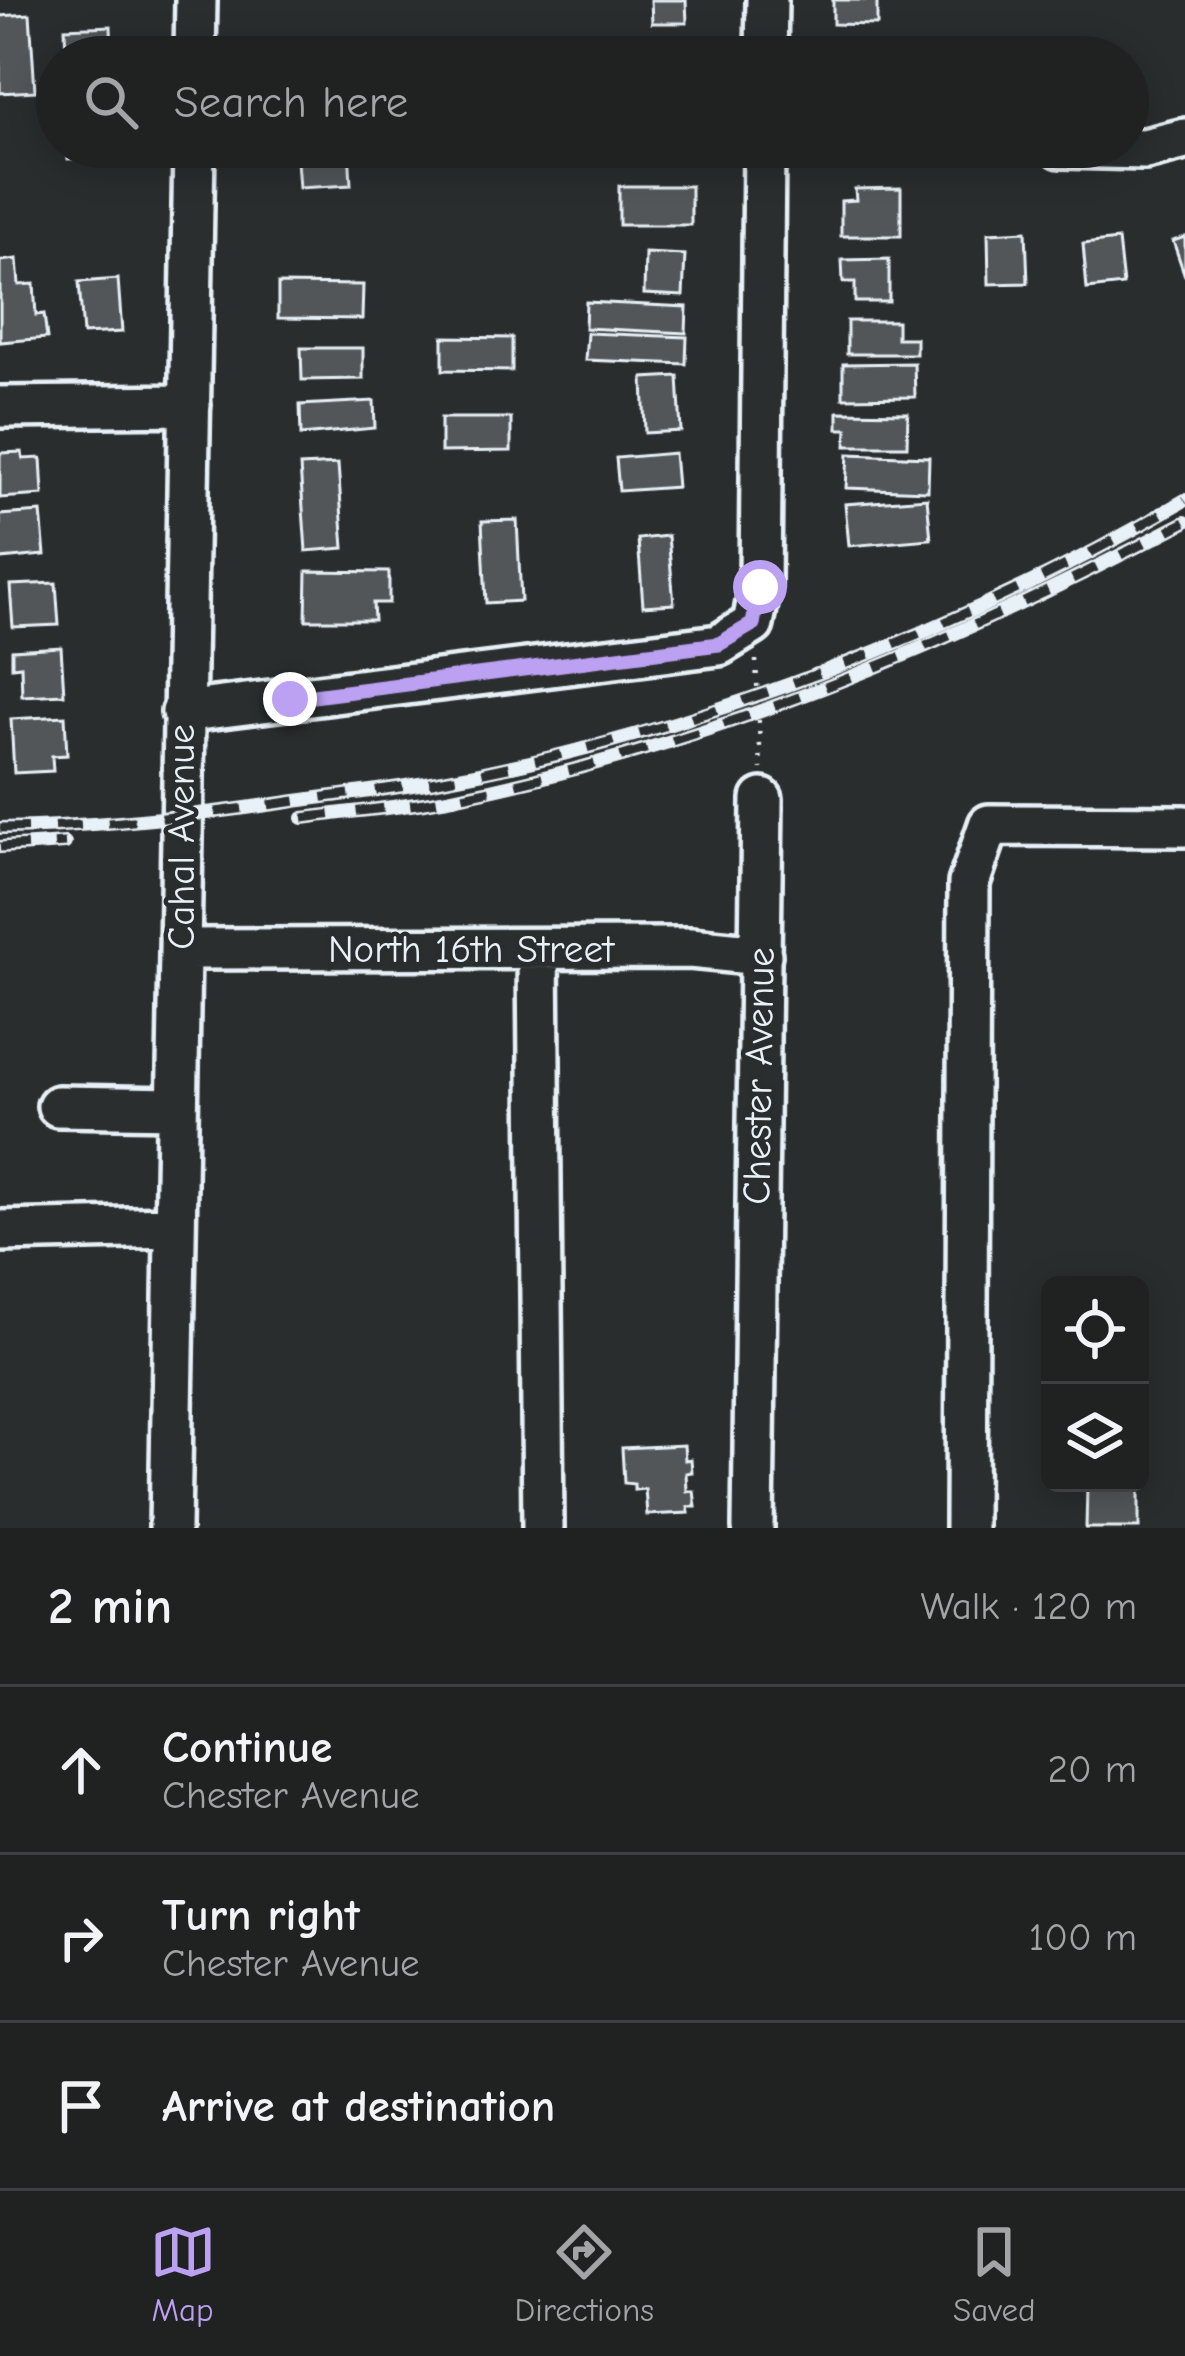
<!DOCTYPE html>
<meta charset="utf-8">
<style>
:root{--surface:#202222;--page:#282a2a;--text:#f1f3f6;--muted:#a2a4a5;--line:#3d3f40;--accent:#bca0f2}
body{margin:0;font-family:"Comic Neue",sans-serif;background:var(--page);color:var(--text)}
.controls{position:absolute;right:36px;bottom:36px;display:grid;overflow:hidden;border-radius:18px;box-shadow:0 6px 30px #0003}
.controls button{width:108px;height:108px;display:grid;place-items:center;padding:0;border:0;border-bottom:3px solid var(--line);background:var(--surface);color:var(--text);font:60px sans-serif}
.stop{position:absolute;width:36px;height:36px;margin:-27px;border:9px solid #bca0f2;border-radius:50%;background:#fff}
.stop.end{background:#bca0f2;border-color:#fff;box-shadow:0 3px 12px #0008}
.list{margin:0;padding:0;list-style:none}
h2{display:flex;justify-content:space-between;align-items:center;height:156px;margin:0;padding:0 48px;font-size:51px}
h2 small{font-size:39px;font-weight:400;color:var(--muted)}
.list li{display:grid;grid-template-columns:78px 1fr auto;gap:36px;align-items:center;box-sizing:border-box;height:168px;padding:0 48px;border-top:3px solid var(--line)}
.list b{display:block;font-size:45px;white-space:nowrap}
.list p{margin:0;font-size:39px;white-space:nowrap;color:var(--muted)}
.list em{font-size:39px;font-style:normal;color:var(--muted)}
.icon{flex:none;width:66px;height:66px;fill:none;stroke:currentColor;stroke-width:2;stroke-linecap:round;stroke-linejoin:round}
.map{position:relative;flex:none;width:1185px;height:1528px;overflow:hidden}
.search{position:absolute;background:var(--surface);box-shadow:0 6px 30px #0003;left:36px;right:36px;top:36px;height:132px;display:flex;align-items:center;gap:30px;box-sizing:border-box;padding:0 42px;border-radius:66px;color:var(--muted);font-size:45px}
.sheet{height:660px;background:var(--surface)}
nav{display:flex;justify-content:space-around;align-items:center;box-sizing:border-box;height:168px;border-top:3px solid var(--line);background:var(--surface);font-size:33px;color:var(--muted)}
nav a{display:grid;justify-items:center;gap:6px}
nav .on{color:var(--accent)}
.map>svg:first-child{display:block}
</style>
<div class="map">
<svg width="1185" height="1528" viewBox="0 0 1185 1528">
<rect width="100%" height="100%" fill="#2a2d2e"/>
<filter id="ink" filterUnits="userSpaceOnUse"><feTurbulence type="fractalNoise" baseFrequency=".00833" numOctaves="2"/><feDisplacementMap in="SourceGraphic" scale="24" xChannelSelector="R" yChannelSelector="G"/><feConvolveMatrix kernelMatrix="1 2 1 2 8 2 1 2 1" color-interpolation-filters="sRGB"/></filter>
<g filter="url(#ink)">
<!-- building -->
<path fill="#535759" stroke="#e8f1f8" stroke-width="3" d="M651 0H686L687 23H652Z
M833 0H877V25L833 24Z
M30 14 35 91 0 93V16Z
M111 26 112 57H66L65 28Z
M831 45 868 47 867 57H830Z
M680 47 681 57H648V49Z
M67 147H113L114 157 68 159Z
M296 147H349L351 185 299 188Z
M636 147H678L679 160 636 162Z
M619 186H691V225H619Z
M901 188V236H841V201L856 200 855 189Z
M1026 231 1028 283 989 284 988 233Z
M1185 237V276L1173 241Z
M1118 240 1123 285 1087 289 1083 244Z
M645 253 685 255 683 296 644 294Z
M17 259 19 285 34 284 36 315 44 314 47 338 0 342V261Z
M889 259V302H855V282H843L842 260Z
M118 279 122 332 83 334 79 282Z
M278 284 363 285 362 319 278 318Z
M586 302 687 307 686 333 585 328Z
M847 321H897V338H916V354H847Z
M587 333 687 337 686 364 585 360Z
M443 337 512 338V371L443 370Z
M301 348H363V379L302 380Z
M914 363 915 397 843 398V364Z
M678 376 681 431 645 433 643 378Z
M374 401 375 428 301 435 300 405Z
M838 412 908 413 907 446H846L847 429H838Z
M441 418H511V451L441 452Z
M22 452 23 459 41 458 43 495 0 498V453Z
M674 453 677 487 619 491 616 458Z
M848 454 929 457 928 491 846 488Z
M338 464 344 548 306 551 300 466Z
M927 498 931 539 849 546 845 504Z
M41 512 45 555 0 559V515Z
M517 520 521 601 486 603 482 521Z
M668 536 674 604 643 606 638 539Z
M307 571 389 572V603H373L374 620H306Z
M56 583 59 625 13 627 10 585Z
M61 647 64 694 22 696 21 666 12 667V650Z
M65 716 67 755 52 756 53 771 14 773 11 719Z
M684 1445 685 1460 691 1459 692 1472 686 1473 687 1491H694L696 1507H688L689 1513 647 1515 645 1489 634 1490V1484L624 1483 622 1448Z
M1087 1486 1139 1487V1528H1086Z"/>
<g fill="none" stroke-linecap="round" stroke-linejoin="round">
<defs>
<path id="minor" d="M195 57 196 0
M766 57 767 0
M1061 147 1145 149 1185 139
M0 407 190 405
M182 712 719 645 753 624 760 587 764 147
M181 949 690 948 761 955
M538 950 543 1528
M58 1106 177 1108
M0 1231 173 1227
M170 1528 194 147
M753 1528 762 799
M966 1528 969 883 989 825 1185 826"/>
</defs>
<!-- minor casing -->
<use href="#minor" stroke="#e8f1f8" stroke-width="48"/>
<!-- path -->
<path stroke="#e8f1f8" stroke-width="4.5" stroke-dasharray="3 9" stroke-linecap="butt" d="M756 660 761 769"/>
<!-- minor -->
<use href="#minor" stroke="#2a2d2e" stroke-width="39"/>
<defs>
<path id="rail" d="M303 818C351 811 400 808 448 799 709 746 950 645 1185 522
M0 828C97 827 193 816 289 802 337 795 385 790 432 782 682 738 967 629 1185 500
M0 847 65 843"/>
</defs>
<!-- rail casing -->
<use href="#rail" stroke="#e8f1f8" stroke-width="14"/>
<!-- rail -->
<use href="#rail" stroke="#2a2d2e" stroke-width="9" stroke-dasharray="27" stroke-linecap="butt"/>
</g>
</g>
<g fill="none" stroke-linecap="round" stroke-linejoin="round" filter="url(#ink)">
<!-- route -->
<path stroke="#bca0f2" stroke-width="15" d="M290 699 719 644 753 624 760 587"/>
</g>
<g text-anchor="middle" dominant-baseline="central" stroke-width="9" stroke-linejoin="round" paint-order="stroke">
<!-- street labels -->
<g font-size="39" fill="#e8f1f8" stroke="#2a2d2e">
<text transform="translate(181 837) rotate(-90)">Cahal Avenue</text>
<text x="471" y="949">North 16th Street</text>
<text transform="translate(759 1076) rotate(-89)">Chester Avenue</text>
</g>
</g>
</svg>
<div class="controls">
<button><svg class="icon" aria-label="locate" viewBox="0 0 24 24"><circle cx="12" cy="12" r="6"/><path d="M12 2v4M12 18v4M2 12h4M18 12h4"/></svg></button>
<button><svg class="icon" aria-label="layers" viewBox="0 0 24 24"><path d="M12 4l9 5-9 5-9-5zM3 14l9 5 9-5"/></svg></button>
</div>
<div class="stop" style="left:760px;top:587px"></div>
<div class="stop end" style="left:290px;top:699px"></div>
<div class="search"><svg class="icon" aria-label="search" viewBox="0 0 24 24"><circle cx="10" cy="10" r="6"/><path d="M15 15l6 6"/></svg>Search here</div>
</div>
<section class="sheet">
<h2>2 min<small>Walk · 120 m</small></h2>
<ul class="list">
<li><svg class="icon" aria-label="ahead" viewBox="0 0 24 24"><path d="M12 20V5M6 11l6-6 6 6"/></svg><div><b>Continue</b><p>Chester Avenue</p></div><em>20 m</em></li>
<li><svg class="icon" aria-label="right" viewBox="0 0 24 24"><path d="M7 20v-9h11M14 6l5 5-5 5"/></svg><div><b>Turn right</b><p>Chester Avenue</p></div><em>100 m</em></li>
<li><svg class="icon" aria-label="arrive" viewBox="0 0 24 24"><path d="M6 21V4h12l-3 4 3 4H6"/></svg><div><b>Arrive at destination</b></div></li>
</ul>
</section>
<nav>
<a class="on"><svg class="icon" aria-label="map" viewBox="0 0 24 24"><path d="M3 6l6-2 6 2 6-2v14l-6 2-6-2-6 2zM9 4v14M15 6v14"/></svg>Map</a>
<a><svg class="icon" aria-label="directions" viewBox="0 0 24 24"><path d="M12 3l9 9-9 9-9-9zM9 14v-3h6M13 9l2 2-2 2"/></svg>Directions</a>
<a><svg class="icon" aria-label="saved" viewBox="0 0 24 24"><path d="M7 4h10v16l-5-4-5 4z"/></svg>Saved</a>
</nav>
